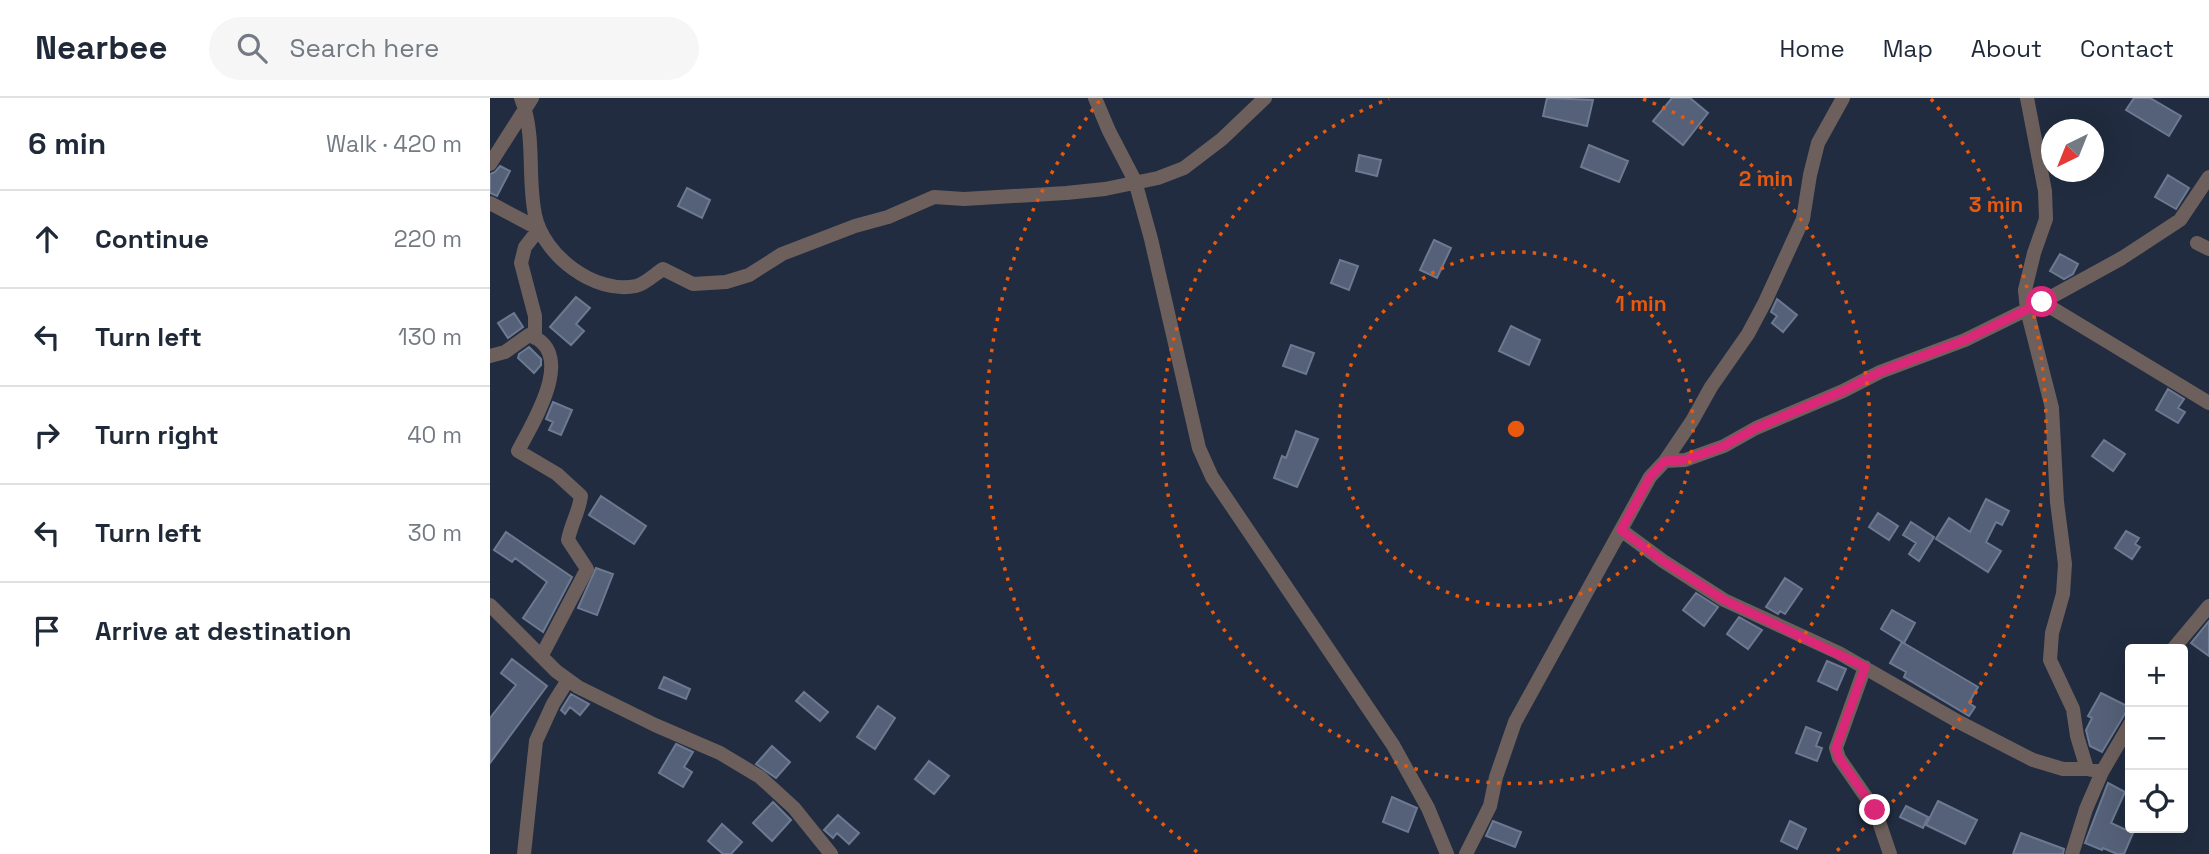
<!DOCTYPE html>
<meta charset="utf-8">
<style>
:root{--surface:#fff;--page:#f6f6f7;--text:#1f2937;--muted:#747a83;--line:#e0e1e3}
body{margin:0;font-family:"Space Grotesk",sans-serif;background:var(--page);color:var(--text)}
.controls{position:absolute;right:21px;bottom:21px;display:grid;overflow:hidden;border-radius:7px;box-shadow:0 7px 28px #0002}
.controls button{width:63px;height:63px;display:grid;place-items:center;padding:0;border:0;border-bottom:2px solid var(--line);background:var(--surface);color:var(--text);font:35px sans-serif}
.compass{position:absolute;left:1551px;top:21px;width:63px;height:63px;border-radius:50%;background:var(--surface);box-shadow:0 7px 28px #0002;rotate:223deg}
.stop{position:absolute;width:21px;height:21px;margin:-16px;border:5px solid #db2777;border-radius:50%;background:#fff}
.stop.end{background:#db2777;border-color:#fff;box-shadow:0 2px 7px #0008}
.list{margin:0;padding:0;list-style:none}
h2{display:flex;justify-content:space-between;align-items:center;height:91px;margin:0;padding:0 28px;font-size:30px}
h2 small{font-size:23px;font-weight:400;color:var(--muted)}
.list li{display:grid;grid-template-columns:46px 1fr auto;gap:21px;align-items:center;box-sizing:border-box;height:98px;padding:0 28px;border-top:2px solid var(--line)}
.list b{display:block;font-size:26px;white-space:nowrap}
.list em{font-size:23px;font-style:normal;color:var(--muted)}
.icon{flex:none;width:38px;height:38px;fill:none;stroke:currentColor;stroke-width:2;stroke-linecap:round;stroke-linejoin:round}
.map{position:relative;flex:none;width:1719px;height:756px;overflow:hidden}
header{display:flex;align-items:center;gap:42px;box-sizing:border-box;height:98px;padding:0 35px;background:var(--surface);border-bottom:2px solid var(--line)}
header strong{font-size:33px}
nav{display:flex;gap:38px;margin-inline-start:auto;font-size:24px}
.search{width:490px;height:63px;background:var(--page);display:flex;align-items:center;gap:18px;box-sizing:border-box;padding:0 24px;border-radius:38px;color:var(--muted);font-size:26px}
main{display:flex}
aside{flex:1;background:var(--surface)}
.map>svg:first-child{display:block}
</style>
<header>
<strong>Nearbee</strong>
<div class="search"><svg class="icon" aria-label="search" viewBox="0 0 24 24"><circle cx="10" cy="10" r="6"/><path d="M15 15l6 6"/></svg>Search here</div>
<nav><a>Home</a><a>Map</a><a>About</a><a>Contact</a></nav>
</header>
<main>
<aside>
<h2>6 min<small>Walk · 420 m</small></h2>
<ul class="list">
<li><svg class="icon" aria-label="ahead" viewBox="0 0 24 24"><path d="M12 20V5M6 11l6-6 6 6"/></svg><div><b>Continue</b></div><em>220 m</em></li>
<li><svg class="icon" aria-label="left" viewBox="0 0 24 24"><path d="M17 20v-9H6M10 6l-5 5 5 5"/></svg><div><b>Turn left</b></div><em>130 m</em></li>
<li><svg class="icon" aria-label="right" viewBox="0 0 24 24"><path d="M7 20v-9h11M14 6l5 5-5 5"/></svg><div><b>Turn right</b></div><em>40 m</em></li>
<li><svg class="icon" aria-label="left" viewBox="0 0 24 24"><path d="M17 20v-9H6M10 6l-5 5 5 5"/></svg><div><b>Turn left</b></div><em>30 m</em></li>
<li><svg class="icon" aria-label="arrive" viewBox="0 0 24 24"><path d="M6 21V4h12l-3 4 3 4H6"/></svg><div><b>Arrive at destination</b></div></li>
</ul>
</aside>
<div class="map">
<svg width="1719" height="756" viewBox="0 0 1719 756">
<rect width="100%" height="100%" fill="#212c40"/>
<!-- building -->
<path fill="#556178" stroke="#6c7990" stroke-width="2" d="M1057 0 1103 2 1097 28 1053 18Z
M1182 0H1200L1218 15 1193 47 1163 23Z
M1644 0H1660L1691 18 1679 38 1636 12Z
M1099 47 1138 63 1129 84 1091 69Z
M869 57 891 62 887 78 866 73Z
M10 68 20 73 7 98 0 95V76L5 74Z
M1678 77 1699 90 1686 111 1665 99Z
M197 90 220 102 212 120 188 108Z
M944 142 961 150 947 180 930 172Z
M1570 156 1588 166 1583 176 1574 181 1560 173Z
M850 162 868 168 859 192 841 185Z
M86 199 100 210 86 226 94 233 81 247 60 229Z
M1287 201 1307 217 1293 234 1282 225 1287 218 1281 214Z
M24 215 33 229 18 240 8 225Z
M1021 228 1050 242 1039 267 1009 253Z
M801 247 824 255 816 276 793 268Z
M39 249 51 261V267L44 275 28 260 29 256Z
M1678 291 1694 301 1688 310 1695 314 1688 325 1666 312Z
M63 304 82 312 71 337 59 332 63 324 56 321Z
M806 333 828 341 807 389 784 380 792 358 796 360Z
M1614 342 1635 356 1623 373 1602 358Z
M111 398 156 428 144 446 99 417Z
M1496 401 1519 413 1512 427 1506 424 1496 444 1511 453 1498 474 1446 441 1459 420 1480 434Z
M1388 415 1408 428 1399 442 1379 429Z
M1421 424 1444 439 1429 463 1419 456 1426 445 1413 437Z
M1636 433 1649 440 1645 446 1650 449 1642 461 1625 450Z
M16 434 82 479 53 534 33 520 57 484 25 460 22 464 4 452Z
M106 470 123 476 107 517 88 510Z
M1295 480 1312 491 1295 516 1290 513 1288 516 1276 509Z
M1206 495 1228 509 1214 528 1193 512Z
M1402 512 1425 525 1414 545 1391 531Z
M1249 519 1272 532 1258 551 1237 536Z
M1719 523V558L1701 545Z
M1412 544 1488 589 1479 605 1485 609 1479 618 1414 579 1416 574 1400 565Z
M22 561 57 588 0 665V620L26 587 11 575Z
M1337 563 1356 571 1347 592 1328 583Z
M174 579 200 591 196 601 169 590Z
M314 594 338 614 330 623 306 603Z
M1611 595 1639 609 1612 654 1600 648 1596 632 1602 620 1598 618Z
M81 596 99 606 90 617 80 609 75 616 71 612Z
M388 608 405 620 385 651 367 639Z
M1316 629 1331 635 1326 648 1332 650 1327 663 1306 655Z
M186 646 203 654 194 669 202 674 193 689 169 675Z
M282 648 300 664 286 680 266 666Z
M439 663 459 678 444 696 425 681Z
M1618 685 1635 694 1621 725 1643 735 1634 756H1627L1613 750 1612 752 1595 745Z
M902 699 927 710 918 734 893 724Z
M1448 703 1487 722 1475 746 1436 727Z
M283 704 301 722 282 743 263 725Z
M1416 708 1438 719 1433 730 1410 719Z
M348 717 369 735 359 746 347 735 343 740 334 732Z
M1003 723 1031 734 1025 749 996 738Z
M1300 723 1316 731 1307 751 1291 743Z
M232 726 252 744 241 756H233L218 743Z
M1531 735 1574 751 1573 756H1523Z"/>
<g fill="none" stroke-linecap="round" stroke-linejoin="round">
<!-- street -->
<path stroke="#6d605c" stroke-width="14" d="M31 0C46 38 37 78 45 117 53 157 105 197 146 188 155 186 165 176 173 171L203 186 236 184 259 177 292 156 365 128 398 119 444 99 474 101 576 95 615 91 668 80 694 70 732 41 775 0
M605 0 619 33 645 83 661 141 709 350 722 379 903 647 938 710 957 756
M1537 0 1555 93 1556 121 1544 155 1535 192 1537 212 1562 310 1567 404 1575 466 1573 496 1562 535 1560 562 1583 611 1587 638 1597 671
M0 66 42 0
M0 105 49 131 35 149 31 165 45 218V240
M1707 145 1719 151
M1552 204 1719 305
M0 258 15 254 39 237C88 254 43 324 28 353L67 376 91 398C89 414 81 426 78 442L97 471 52 557
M1175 363 1195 362 1234 348 1266 330 1353 293 1390 274 1475 242 1552 204 1632 160 1690 122 1719 79
M1131 432 1173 463 1234 502 1349 555 1469 624 1543 662 1573 671H1597L1612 674
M0 507 66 573 88 589 165 627 230 655 270 679 304 710 341 756
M1683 551 1719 508
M1375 569 1346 650 1349 660 1385 712 1400 756
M34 756 46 643 63 606 78 582
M976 756 1000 708 1006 679 1025 624 1160 379 1175 363 1202 323 1221 289 1258 236 1275 204 1313 121 1320 77 1328 45 1353 0
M1582 756 1596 711 1612 674 1640 626"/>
</g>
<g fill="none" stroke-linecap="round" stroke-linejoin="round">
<!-- route -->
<path stroke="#db2777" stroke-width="9" d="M1385 712 1349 660 1346 650 1375 569 1234 502 1173 463 1131 432 1160 379 1175 363 1195 362 1234 348 1266 330 1353 293 1390 274 1475 242 1552 204"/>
</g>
<!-- distance rings -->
<g fill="none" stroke="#e8590c" stroke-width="3.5" stroke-dasharray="3.5 7">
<circle cx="1026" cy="331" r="177"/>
<path d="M1153 1A354 354 0 1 1 899 1"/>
<path d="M707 754A530 530 0 0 1 611 1M1441 1A530 530 0 0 1 1345 754"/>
</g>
<circle cx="1026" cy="331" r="10" fill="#e8590c" stroke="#212c40" stroke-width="3.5"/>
<g font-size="21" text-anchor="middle" font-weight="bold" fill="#e8590c" stroke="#212c40" stroke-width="5" stroke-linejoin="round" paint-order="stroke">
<text x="1276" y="88">2 min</text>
<text x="1506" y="114">3 min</text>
<text x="1151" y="213">1 min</text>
</g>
</svg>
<div class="controls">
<button>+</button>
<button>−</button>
<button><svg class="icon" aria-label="locate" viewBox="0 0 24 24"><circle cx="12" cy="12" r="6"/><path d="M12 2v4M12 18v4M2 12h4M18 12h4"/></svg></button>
</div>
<svg class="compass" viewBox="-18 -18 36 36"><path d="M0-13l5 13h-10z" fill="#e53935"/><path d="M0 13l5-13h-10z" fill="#747a83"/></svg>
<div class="stop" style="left:1552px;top:204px"></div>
<div class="stop end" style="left:1385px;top:712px"></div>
</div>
</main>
